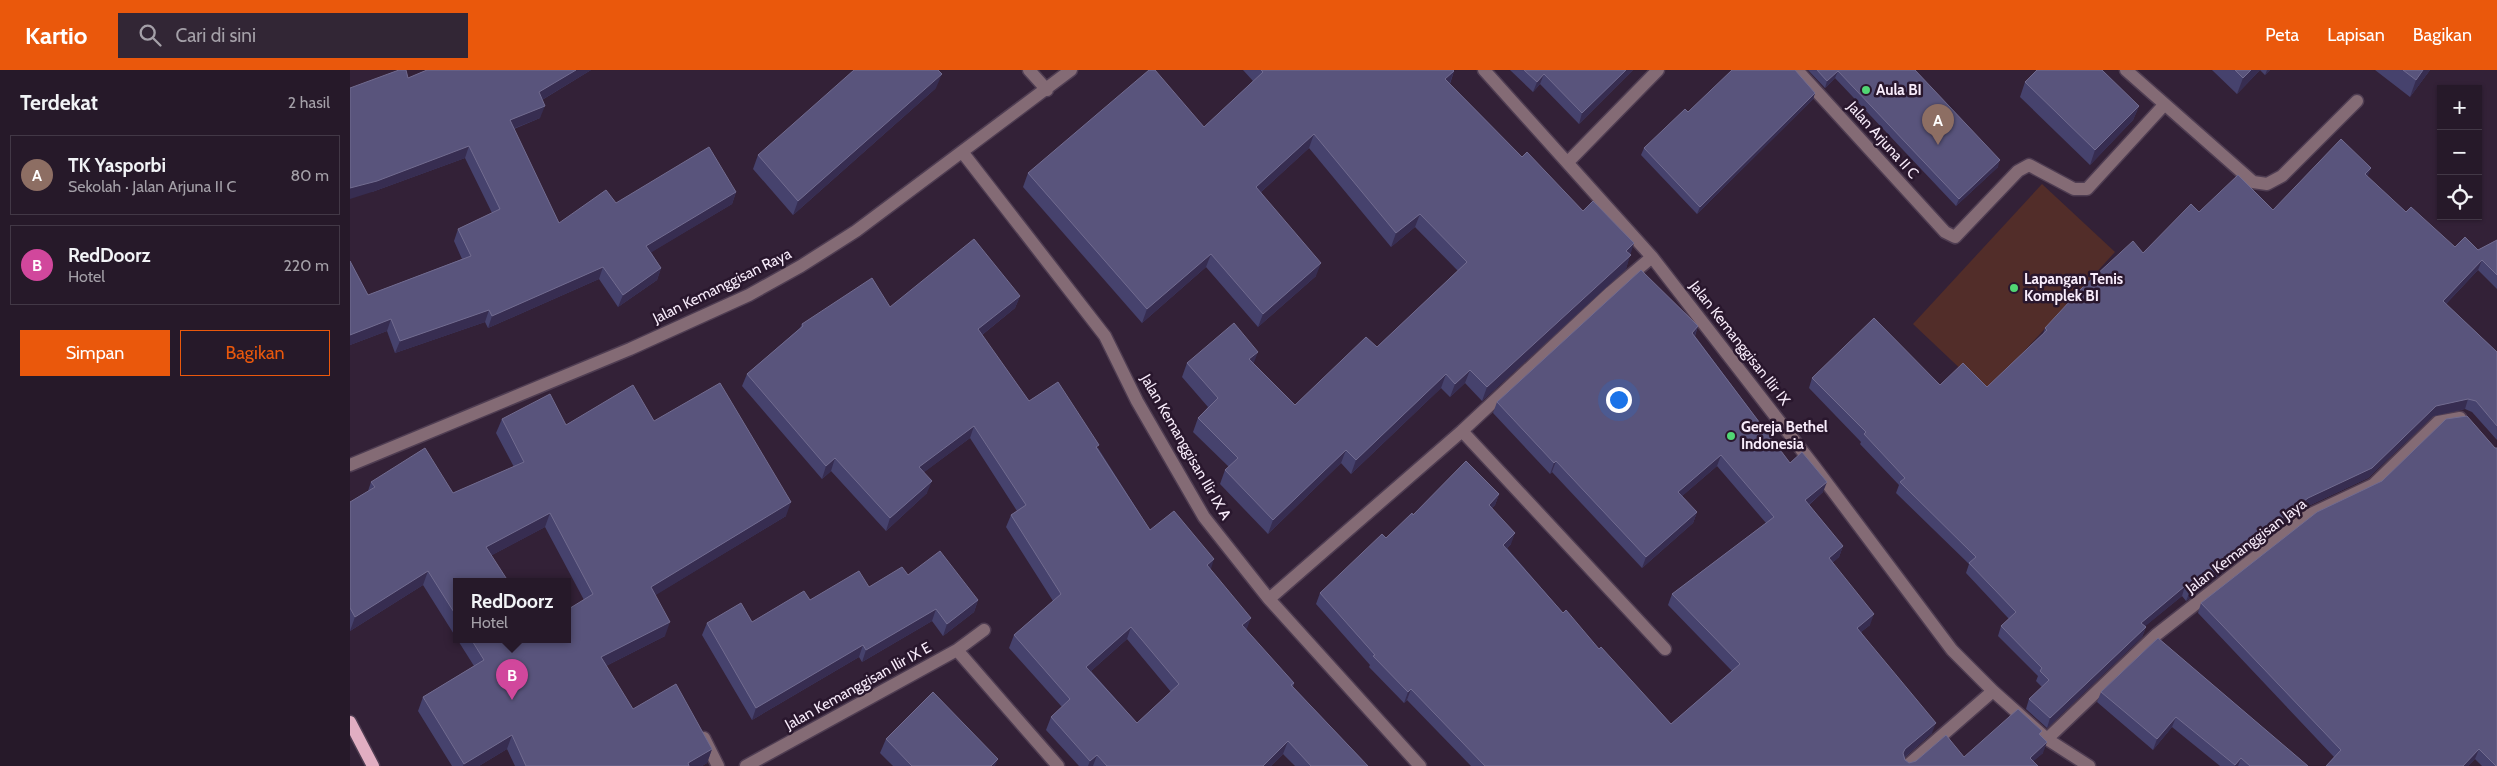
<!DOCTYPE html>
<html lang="id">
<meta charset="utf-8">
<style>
:root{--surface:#261929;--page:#322635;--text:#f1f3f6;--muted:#a4a0a8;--line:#423846;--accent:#ea580c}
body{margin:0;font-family:Cabin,sans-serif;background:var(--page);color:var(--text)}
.controls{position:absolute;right:15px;top:15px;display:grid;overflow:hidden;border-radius:0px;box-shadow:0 1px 4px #0004}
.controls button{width:45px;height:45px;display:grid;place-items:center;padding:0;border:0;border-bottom:1px solid var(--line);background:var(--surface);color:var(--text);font:25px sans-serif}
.you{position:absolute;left:1268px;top:329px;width:18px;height:18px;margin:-12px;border:4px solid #fff;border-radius:50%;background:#1a73e8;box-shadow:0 0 0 8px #1a73e833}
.badge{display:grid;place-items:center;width:32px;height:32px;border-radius:50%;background:var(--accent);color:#fff;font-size:16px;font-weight:700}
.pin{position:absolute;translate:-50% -41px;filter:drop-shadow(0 1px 2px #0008)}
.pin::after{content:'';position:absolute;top:26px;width:18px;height:15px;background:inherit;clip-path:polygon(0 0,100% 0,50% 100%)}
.popup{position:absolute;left:103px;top:508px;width:118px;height:65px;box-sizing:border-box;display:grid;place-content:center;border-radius:0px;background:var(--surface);filter:drop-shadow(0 1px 4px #0005);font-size:16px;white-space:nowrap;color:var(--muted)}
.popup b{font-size:19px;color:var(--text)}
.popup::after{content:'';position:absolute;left:50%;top:100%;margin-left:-10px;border:10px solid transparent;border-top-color:var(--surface)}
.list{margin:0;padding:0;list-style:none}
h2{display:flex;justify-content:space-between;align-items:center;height:65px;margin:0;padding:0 20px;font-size:21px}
h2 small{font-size:16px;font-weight:400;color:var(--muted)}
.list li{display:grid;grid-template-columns:32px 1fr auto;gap:15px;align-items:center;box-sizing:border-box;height:80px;margin:0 10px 10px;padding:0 10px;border:1px solid var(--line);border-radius:0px}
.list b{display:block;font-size:19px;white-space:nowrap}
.list p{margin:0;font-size:16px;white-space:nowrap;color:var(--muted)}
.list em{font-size:16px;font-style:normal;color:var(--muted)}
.actions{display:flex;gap:10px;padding:15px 20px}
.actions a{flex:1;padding:11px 0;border:1px solid var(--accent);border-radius:0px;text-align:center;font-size:18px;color:var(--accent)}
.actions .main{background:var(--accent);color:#fff}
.icon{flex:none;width:28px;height:28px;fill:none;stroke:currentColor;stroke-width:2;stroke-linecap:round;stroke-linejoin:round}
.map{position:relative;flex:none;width:2147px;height:696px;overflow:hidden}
header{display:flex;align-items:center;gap:30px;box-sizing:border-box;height:70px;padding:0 25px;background:var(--accent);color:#fff}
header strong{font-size:24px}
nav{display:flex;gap:28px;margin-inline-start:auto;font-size:18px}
.search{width:350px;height:45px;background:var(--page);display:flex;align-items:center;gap:12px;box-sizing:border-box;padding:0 18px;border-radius:0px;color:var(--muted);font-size:19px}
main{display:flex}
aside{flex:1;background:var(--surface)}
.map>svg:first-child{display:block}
</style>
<header>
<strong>Kartio</strong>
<div class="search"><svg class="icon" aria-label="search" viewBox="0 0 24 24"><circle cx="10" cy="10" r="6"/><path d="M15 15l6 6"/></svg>Cari di sini</div>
<nav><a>Peta</a><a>Lapisan</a><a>Bagikan</a></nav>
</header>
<main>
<aside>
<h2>Terdekat<small>2 hasil</small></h2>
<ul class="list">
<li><span class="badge" style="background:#8d6e63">A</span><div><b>TK Yasporbi</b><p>Sekolah · Jalan Arjuna II C</p></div><em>80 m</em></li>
<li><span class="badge" style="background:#d1479c">B</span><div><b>RedDoorz</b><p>Hotel</p></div><em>220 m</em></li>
</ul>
<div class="actions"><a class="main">Simpan</a><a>Bagikan</a></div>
</aside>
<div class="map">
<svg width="2147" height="696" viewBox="0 0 2147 696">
<rect width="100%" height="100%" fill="#332137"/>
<!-- green -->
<path fill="#522d29" d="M1692 114 1765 182 1636 323 1563 254Z"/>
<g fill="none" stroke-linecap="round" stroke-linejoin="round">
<defs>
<path id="minor" d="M679 0 697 20
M1134 0 1302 187 1464 396 1602 580 1643 621 1697 669 1739 696
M1447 0 1595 162 1605 167 1668 101 1679 95 1724 119H1737L1814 35
M1776 0 1903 112 1917 114 1932 106 2007 31
M613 83 755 266 787 331 854 447 919 529 1070 696
M1218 92 1308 0
M1112 361 1315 579
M0 395 280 279 399 225 451 196 506 161 721 0
M919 529 1112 361 1261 222 1302 187
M607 580 708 696
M354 668 368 696
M1697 669 1806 565 1959 445 2023 415 2088 352 2110 348
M396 696 607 580 634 560
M1557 696 1643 621"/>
<path id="major" d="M0 652 23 696"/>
</defs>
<!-- minor casing -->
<use href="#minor" stroke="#4f3d52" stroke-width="15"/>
<!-- major casing -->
<use href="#major" stroke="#4f3d52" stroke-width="15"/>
<!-- minor -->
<use href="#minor" stroke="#846b75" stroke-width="12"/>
<!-- major -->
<use href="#major" stroke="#e1aec2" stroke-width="12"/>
</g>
<!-- wall -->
<path fill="#46426d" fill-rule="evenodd" d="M77 0H241L192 30 190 48 164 59 209 153 266 133 386 122 382 134 301 182 311 198 307 210 268 237 249 209 138 258 135 252 45 283 37 261 0 275V191L18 225 112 189 104 171 108 159 142 143 115 88 22 122 58 8Z
M893 0H1103L1104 1 1100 14 1172 87 1233 141 1280 184 1276 199 1132 331 1115 313 1100 327 1091 318 1001 404 991 393 918 464 870 414 875 400 879 397 843 362 848 348 858 337 832 307 837 293 904 294 945 335 1027 277 1108 201 1065 157 1041 177 959 78 911 122 966 206 908 257 856 197 792 253 673 117 678 103 854 57 903 11Z
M1160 0H1283L1229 54 1190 14 1183 22Z
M1458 0H1565L1648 97 1606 136 1485 8 1475 18Z
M1862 0H1920L1915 5 1910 0 1887 24Z
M2025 0H2080L2060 27Z
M1675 12 1789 36 1783 50 1740 95 1670 27Z
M586 18 443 145 403 99 408 85Z
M1465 23 1463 29 1347 144 1291 85 1294 78 1338 42Z
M2018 107 2056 142 2105 177 2128 180 2147 170V219L2128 200 2096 234 2147 282V370L2122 342 2115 339 2083 346 2018 408 1954 438 1836 531 1832 526 1795 556 1796 557 1792 567 1697 658 1676 639 1679 629 1692 617 1686 611 1688 606 1648 566 1651 556 1659 549 1616 503 1619 494 1546 423 1549 415 1510 374 1511 372 1459 318 1462 308 1590 315 1637 317 1693 264 1695 258 1793 183 1849 142 1923 140Z
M670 226 665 238 632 265 679 331 748 378 800 460 861 500 896 560 944 613 943 617 1018 696H945L933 684 921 696H729L696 660 701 647 712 637 659 578 664 565 703 531 656 457 661 445 667 441 620 368 574 402 577 423 536 461 481 401 472 409 392 316 397 304 450 258 452 254 540 237ZM777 569 821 622 787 653 741 601Z
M1348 256 1345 266 1440 393 1473 422 1459 435 1493 476 1489 487 1482 493 1520 555 1511 562 1582 663 1554 688 1555 690 1559 693 1614 687 1691 665 1693 683 1683 691 1688 696H1121L1057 630 1054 633 1019 597 1020 595 966 534 970 523 1063 445 1149 424 1145 435 1142 438 1161 474 1157 478 1213 543 1321 654 1382 601 1318 535 1322 524 1416 453 1367 396 1332 426 1347 442 1343 453 1292 498 1202 402 1200 404 1143 343 1147 332Z
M152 349 216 355 304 351 436 446 305 525 315 566 256 596 283 639 362 679 357 693 352 696H165L157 679 129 696H102L68 641 73 627 124 596 73 515 0 561V432L18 421 21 412 103 423 164 397 146 363ZM195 457 234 530 217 569H107V511L142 485Z
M2145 378 2147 696H2132L2125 689 2118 696H1976L1984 687 1848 543 1851 533Z
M558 505 628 530 624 542 593 566 582 551 512 592 509 587 402 650 352 565 357 553 402 552 460 530 519 517Z
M1808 568 1958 696H1870L1822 657 1803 680 1747 632 1751 622Z
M536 669 645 696H543L530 683Z"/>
<!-- shaded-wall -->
<path fill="#372d51" d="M226 0H241L185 34 189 22Z
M1276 0H1283L1229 54 1232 43Z
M1901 0H1910L1887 24 1893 8Z
M1917 0H1920L1915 5Z
M2073 0H2080L2060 27 2066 10Z
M1104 1 1099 15 1095 9Z
M1488 1 1485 8 1475 18 1477 11Z
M592 4 586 18 443 145 448 131Z
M1194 4 1190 14 1183 22 1187 12Z
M1465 23 1463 29 1347 144 1350 137Z
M195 36 190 48 155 62 160 50Z
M1789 36 1783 50 1740 95 1745 80Z
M964 64 959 78 901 131 906 117Z
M119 76 115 88 22 122 0 129V118Z
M1650 90 1648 97 1606 136 1609 129Z
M2021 98 2017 108 2015 104Z
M386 122 382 134 292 188 296 176Z
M1070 144 1065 157 1041 177 1046 163Z
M1284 173 1276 199 1132 331 1137 317Z
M861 184 856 197 792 253 797 239Z
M2132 190 2128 200 2089 241 2093 231Z
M971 193 966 206 908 257 913 244Z
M253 197 249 209 138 258 142 246Z
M311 198 307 210 268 237 273 225Z
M670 226 665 238 623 272 628 259Z
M139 240 135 252 45 283 50 271Z
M41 249 37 261 0 275V265Z
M1348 256 1344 267 1342 263Z
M908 282 903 295 899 289Z
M1120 300 1115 313 1100 327 1105 314Z
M1096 304 1091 318 1001 404 1006 390Z
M2118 329 2115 339 2083 346 2018 408 1954 438 1836 531 1840 521 1958 428 2086 336Z
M624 356 620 368 565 409 569 397Z
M996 380 991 393 918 464 923 450Z
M1371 385 1367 396 1324 433 1328 422Z
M485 388 481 401 472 409 476 396Z
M1206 391 1202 402 1200 404 1204 393Z
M582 411 577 423 536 461 540 448Z
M1477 412 1473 422 1451 441 1455 430Z
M1149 424 1145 435 1135 446 1139 435Z
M441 432 436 446 296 531 301 517Z
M1347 442 1343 453 1292 498 1296 487Z
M200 443 195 457 131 491 136 477Z
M1165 463 1161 474 1149 485 1153 475Z
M1493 476 1489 487 1475 499 1479 488Z
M864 489 860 502 857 495Z
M78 501 73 515 0 561 5 547Z
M1835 516 1832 526 1787 563 1791 553Z
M628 530 624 542 593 566 597 554Z
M586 539 582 551 512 592 516 580Z
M1524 544 1520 555 1503 568 1507 558Z
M901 548 896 561 892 555Z
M320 552 315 566 246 601 251 587Z
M781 557 777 569 732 609 736 597Z
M1796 557 1792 567 1697 658 1700 648Z
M513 575 509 587 402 650 406 638Z
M1061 619 1057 630 1054 633 1058 622Z
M1826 647 1822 657 1803 680 1807 669Z
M1586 653 1582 663 1551 690 1553 683 1555 679Z
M162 665 157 679 129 696H113L114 694Z
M938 671 933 684 921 696H913Z
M1697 672 1693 683 1678 696 1680 688Z
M362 679 357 693 352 696H337L338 693Z
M2129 679 2125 689 2118 696H2113Z
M747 685 743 696H738L740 691Z
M1891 688 1888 696H1885V695Z
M648 689 645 696H641Z"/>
<!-- building -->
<path fill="#59547c" stroke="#726c90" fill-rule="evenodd" d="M49 0H56L58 8 77 0H226L189 22 195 36 160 50 209 153 256 120 266 133 359 77 386 122 296 176 311 198 273 225 253 197 142 246 139 240 50 271 41 249 0 265V191L18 225 121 186 108 159 150 139 119 76 27 111 0 118V18Z
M504 0H588L592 4 448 131 408 85Z
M799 0H805L854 57 913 2 911 0H1103L1104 1 1095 9 1172 87 1177 82 1233 141 1243 131 1284 173 1276 181 1281 185 1137 317 1120 300 1105 314 1096 304 1006 390 996 380 923 450 875 400 888 388 848 348 868 328 837 293 884 253 908 282 899 289 945 335 1016 267 1027 277 1117 192 1070 144 1046 163 964 64 906 117 971 193 913 244 861 184 797 239 678 103Z
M1174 0H1276L1232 43 1194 4 1187 12Z
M1382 0H1445L1465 23 1350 137 1294 78 1335 39 1338 42Z
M1467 0H1565L1650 90 1609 129 1488 1 1477 11Z
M1687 0H1752L1789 36 1745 80 1675 12Z
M1885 0H1901L1893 8Z
M2053 0H2073L2066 10Z
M1991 69 2021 98 2015 104 2056 142 2061 137 2105 177 2115 167 2128 180 2147 170V205L2132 190 2093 231 2147 282V356L2126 331 2118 329 2086 336 2022 398 1958 428 1840 521 1835 516 1791 553 1796 557 1700 648 1679 629 1699 610 1690 601 1692 598 1651 556 1666 542 1619 493 1626 487 1550 412 1555 408 1514 364 1516 362 1462 308 1524 248 1590 315 1613 293 1637 317 1697 260 1695 258 1732 218 1783 171 1793 183 1841 134 1849 142 1888 105 1923 140Z
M624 169 670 226 628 259 679 331 708 312 749 375 746 377 800 460 824 441 864 489 857 495 901 548 892 555 944 613 941 615 1018 696H961L938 671 913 696H757L747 685 740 691 701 647 720 629 664 565 711 524 661 445 676 435 624 356 569 397 582 411 540 448 485 388 476 396 397 304 453 256 452 254 522 208 540 237ZM781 557 829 614 787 653 736 597Z
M1291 200 1348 256 1342 263 1440 393 1452 382 1477 412 1455 430 1493 476 1479 488 1524 544 1507 558 1586 653 1555 679 1553 683 1555 690 1559 693 1566 691 1596 665 1614 687 1668 639 1692 661 1689 664 1697 672 1680 688 1688 696H1135L1061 619 1058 622 1023 586 1025 585 970 523 1032 464 1036 468 1062 443 1063 445 1116 391 1149 424 1139 435 1165 463 1153 475 1213 543 1216 540 1249 579 1251 577 1321 654 1390 594 1322 524 1424 447 1371 385 1328 422 1347 442 1296 487 1206 391 1204 393 1147 332Z
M370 313 441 432 301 517 320 552 251 587 283 639 326 614 362 679 338 693 339 696H176L162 665 114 694 73 627 134 590 121 569H217V540L243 524 200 443 136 477 158 511H107V547L78 501 5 547 0 538V432L25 417 21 412 75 378 103 423 174 392 152 349 200 324 216 355 283 315 304 351Z
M2117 346 2145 378H2147V696H2146L2129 679 2113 696H1976L1991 680 1851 533 1967 442 2032 411 2096 349Z
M590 481 628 530 597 554 586 539 516 580 513 575 406 638 357 553 391 533 402 552 454 521 460 530 509 501 519 517 552 497 558 505Z
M1808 568 1958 696H1900L1891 688 1885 695 1826 647 1807 669 1751 622Z
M583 622 648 689 641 696H562L536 669Z"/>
<!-- markers -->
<g fill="#51d674" stroke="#29172d" stroke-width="2">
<circle cx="1516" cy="20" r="5"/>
<circle cx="1664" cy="218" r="5"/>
<circle cx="1381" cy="366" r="5"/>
</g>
<g text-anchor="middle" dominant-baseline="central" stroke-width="5" stroke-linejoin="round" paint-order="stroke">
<!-- poi labels -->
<g font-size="15" font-weight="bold" fill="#f8ecfb" stroke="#29172d" text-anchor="start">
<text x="1526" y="20">Aula BI</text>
<text x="1674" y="209">Lapangan Tenis<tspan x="1674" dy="17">Komplek BI</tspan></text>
<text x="1391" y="357">Gereja Bethel<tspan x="1391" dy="17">Indonesia</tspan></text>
</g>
<!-- street labels -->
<g font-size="15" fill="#f8ecfb" stroke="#29172d">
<text transform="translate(1533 70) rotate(48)">Jalan Arjuna II C</text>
<text transform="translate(372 216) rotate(-26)">Jalan Kemanggisan Raya</text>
<text transform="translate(1390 273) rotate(52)">Jalan Kemanggisan Ilir IX</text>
<text transform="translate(836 377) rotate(60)">Jalan Kemanggisan Ilir IX A</text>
<text transform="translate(1896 476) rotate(-37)">Jalan Kemanggisan Jaya</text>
<text transform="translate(508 616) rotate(-29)">Jalan Kemanggisan Ilir IX E</text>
</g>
</g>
</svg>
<div class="controls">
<button>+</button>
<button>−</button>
<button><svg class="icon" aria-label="locate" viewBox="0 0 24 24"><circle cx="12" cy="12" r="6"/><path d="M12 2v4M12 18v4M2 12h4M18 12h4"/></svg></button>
</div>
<div class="you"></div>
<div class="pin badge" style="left:1588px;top:75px;background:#8d6e63">A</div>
<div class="pin badge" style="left:162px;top:630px;background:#d1479c">B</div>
<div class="popup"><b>RedDoorz</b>Hotel</div>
</div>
</main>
